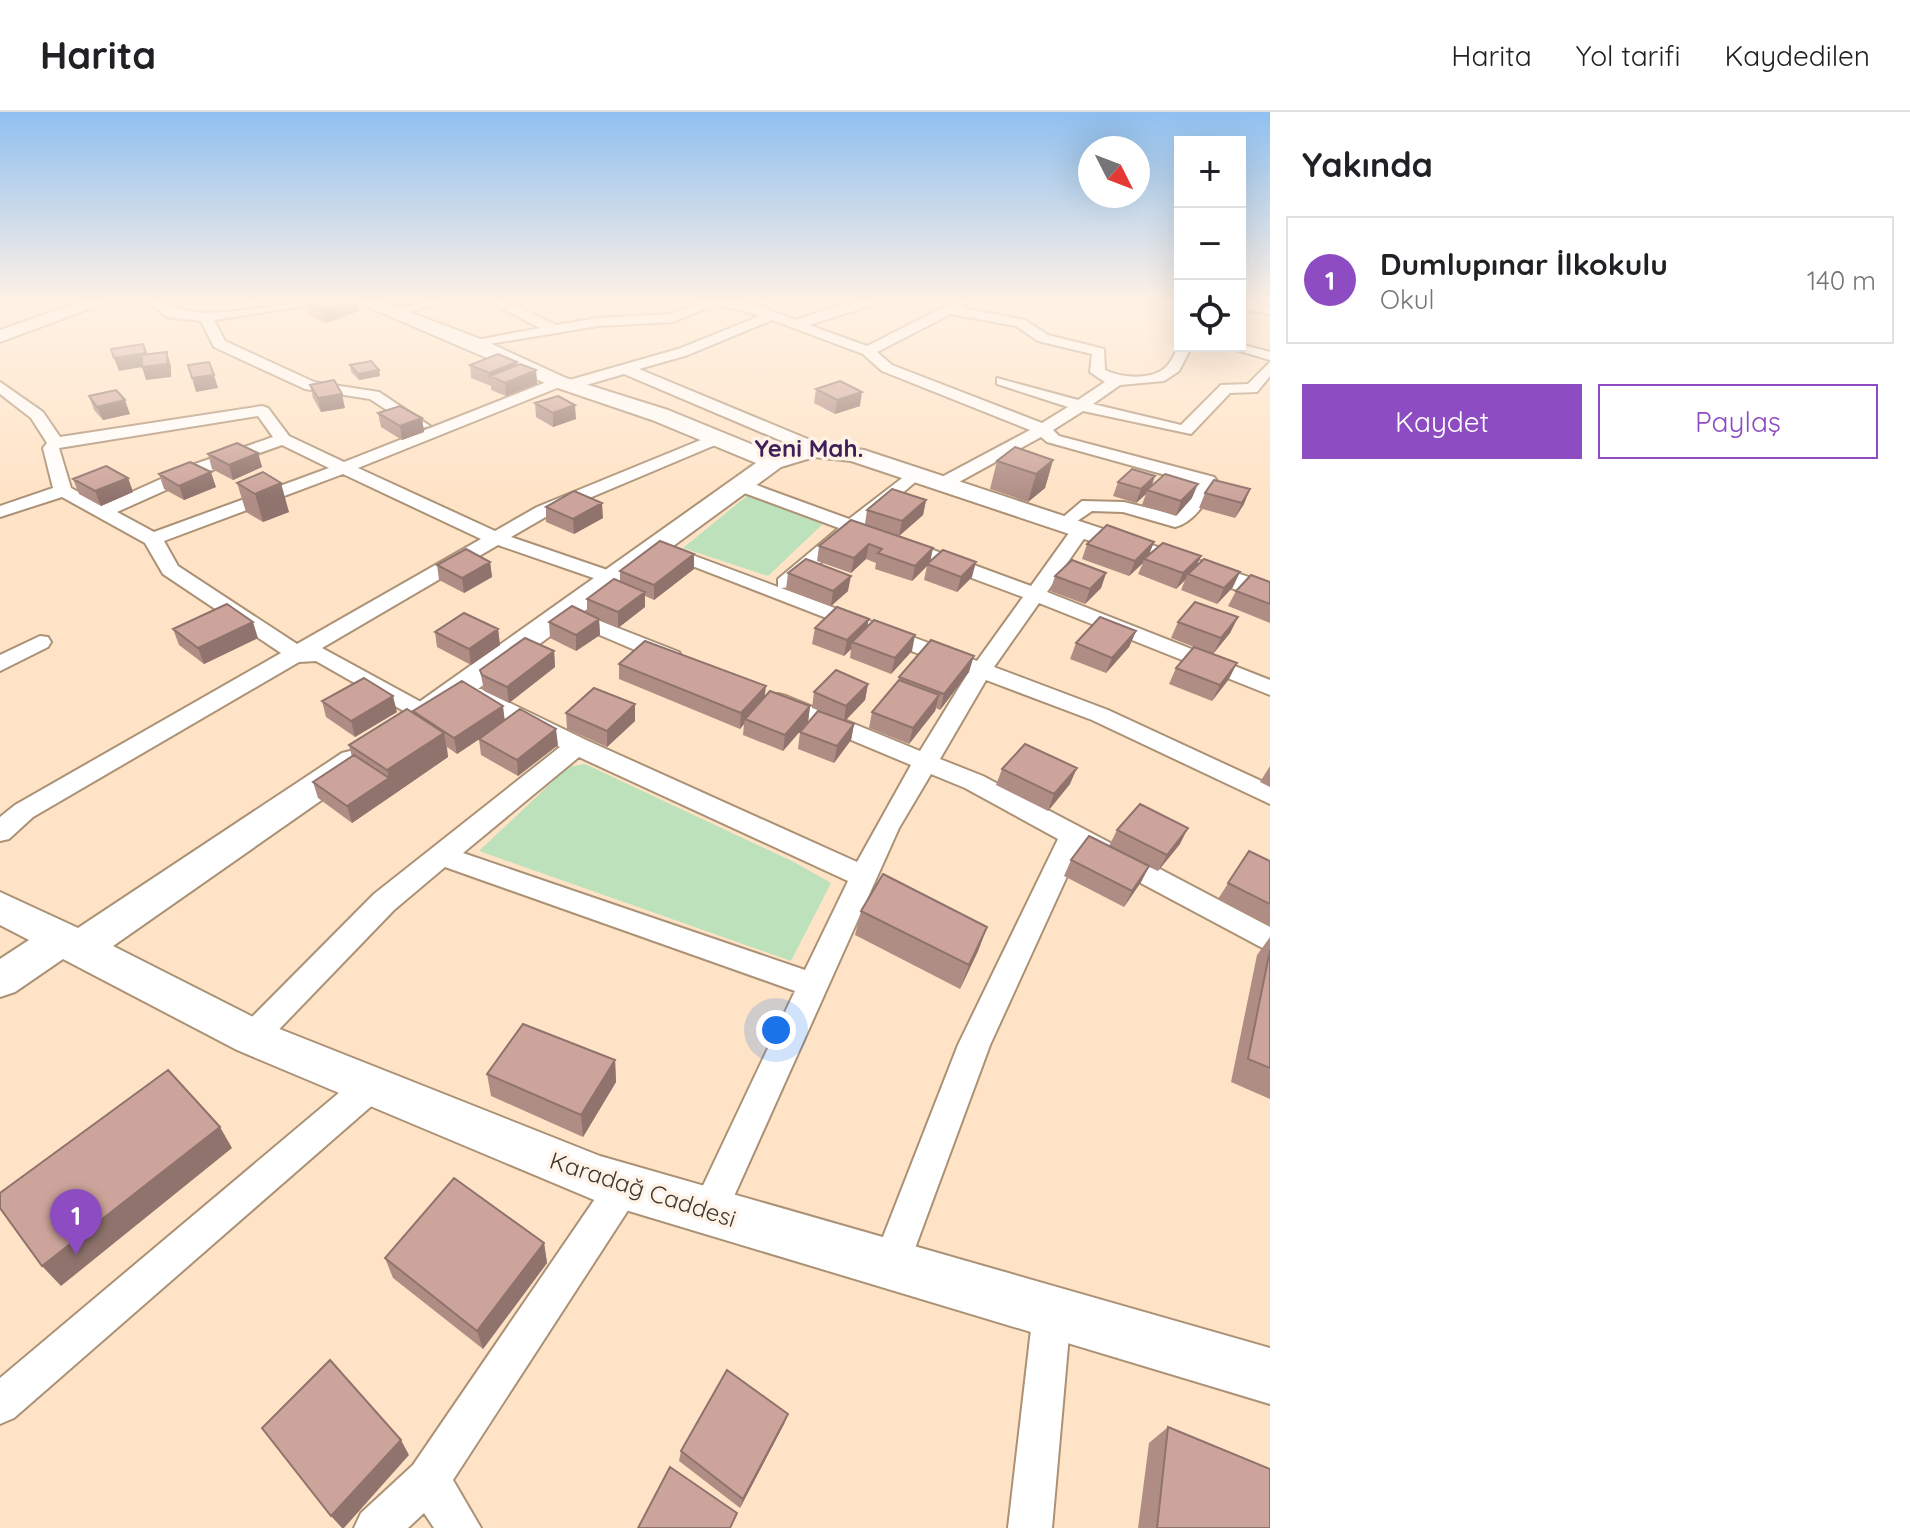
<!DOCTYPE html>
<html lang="tr">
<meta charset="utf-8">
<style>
:root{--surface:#fff;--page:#f2f2f2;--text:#202124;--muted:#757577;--line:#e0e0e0;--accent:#8d4cc1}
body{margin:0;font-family:Quicksand,sans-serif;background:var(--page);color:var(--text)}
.controls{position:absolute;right:24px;top:24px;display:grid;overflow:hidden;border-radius:0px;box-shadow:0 8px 32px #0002}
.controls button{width:72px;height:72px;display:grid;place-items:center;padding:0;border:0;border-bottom:2px solid var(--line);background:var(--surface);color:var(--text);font:40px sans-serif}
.compass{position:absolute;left:1078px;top:24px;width:72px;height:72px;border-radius:50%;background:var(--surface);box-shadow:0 8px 32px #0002;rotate:132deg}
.you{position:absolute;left:776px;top:918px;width:28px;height:28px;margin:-20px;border:6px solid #fff;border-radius:50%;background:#1a73e8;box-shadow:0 0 0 12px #1a73e833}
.badge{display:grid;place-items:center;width:52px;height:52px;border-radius:50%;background:var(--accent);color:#fff;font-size:26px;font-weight:700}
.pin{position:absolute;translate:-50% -66px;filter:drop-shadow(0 2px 4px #0008)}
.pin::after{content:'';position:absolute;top:42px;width:28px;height:24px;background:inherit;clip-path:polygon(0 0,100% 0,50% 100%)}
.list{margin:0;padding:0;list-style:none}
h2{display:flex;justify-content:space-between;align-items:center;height:104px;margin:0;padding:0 32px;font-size:34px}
h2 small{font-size:26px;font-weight:400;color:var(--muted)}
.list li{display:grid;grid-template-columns:52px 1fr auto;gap:24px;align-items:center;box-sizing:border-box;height:128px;margin:0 16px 16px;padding:0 16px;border:2px solid var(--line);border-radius:0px}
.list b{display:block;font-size:30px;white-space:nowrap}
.list p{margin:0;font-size:26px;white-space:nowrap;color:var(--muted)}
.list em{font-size:26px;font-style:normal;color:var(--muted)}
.actions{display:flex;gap:16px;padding:24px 32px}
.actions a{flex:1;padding:18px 0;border:2px solid var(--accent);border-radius:0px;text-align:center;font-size:28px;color:var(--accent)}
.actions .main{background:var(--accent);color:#fff}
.icon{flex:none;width:44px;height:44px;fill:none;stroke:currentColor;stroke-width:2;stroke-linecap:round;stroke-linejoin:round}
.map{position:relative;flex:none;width:1270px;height:1416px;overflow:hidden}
header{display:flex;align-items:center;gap:48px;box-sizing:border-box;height:112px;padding:0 40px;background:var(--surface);border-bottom:2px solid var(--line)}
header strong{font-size:38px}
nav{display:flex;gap:44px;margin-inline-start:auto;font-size:28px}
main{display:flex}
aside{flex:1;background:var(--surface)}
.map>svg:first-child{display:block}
</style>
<header>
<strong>Harita</strong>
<nav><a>Harita</a><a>Yol tarifi</a><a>Kaydedilen</a></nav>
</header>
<main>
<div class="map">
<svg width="1270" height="1416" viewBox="0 0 1270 1416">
<rect width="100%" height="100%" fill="#ffe3c6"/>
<!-- green -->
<path fill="#bde2bb" d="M748 383 826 409 768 464 683 436Z
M585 652 794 750 831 771 791 849 479 739 568 655Z"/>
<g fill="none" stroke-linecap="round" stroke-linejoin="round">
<defs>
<path id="street" d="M146 188C167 188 181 201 205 201 252 200 297 188 343 188L214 208 225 229 314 270 379 280 430 314 416 317 370 287 305 277 214 235 201 209 167 205Z
M428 188H452L391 205 384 201Z
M486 188H503L556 213 598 206 671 202 704 188H743L796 208 845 191 888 188 809 213 867 234 958 188H970L962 196 1025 208 1048 223 1104 237 1105 258C1121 266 1153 269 1167 254 1173 248 1176 238 1180 231V234H1192L1179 259 1164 269 1120 273 1093 292 1181 313 1221 273 1248 272 1270 250V264L1257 280 1230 281 1191 322 1083 299 1053 318 1059 324 1214 365 1217 369C1207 387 1197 409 1175 415L1123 400 1092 399 1064 418 1055 412 1082 389 1124 390 1172 402 1188 390 1198 372 1047 330 1041 325 948 376H936V368L1030 318 882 259 863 242 772 208 688 243 639 257 822 333V341H810L624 262 569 278 562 274 358 356 495 419 537 395 708 325H720V331L549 403 511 425 622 463 625 467 622 471H608L498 433 322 536 432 596 436 601 432 606H416L316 549 299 550 33 705 9 727 0 729V705L15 693 281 541 163 462 145 431 62 385 0 405V394L53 376 43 336 47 331 31 306 0 282V270L43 300 60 325 262 294 268 296 289 324 344 350 554 267 566 269 678 237 760 204 717 192 673 210 598 214 471 235V229L540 216ZM951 202 1016 214 1038 229 1092 242 1090 260 1105 270 1078 288 997 266V272L1068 295 1042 311 892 253 877 240ZM258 304 273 325 192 353 103 393 71 376 59 336ZM282 333 329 356 154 420 117 400 204 361ZM343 362 481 427 297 532 178 454 164 429Z
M1240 189 1270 194V202L1240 197Z
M1240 232 1270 240V248L1223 234Z
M914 357 920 358V366L865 413 1031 474 1074 414H1088L1090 418 1047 480 1270 568V583L1039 491 994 555 1108 598 1270 673V692L1092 608 986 568 940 647 983 664 1270 815V840L1079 738 990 933 904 1166 891 1172 878 1166 872 1153 958 933 1058 727 965 676 931 662 899 716 722 1111 709 1116 696 1111 691 1099 795 879 445 755 394 798 263 934 252 938 241 934 236 925 241 916 374 782 560 635 465 587 462 582 465 577H481L586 628 857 750 911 653 770 594 766 589 778 582 786 584 920 639 968 561 651 438 654 434H668L778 475V467L839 416 736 378V370H748L849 407ZM854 422 1023 485 977 549 781 476 792 475ZM579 645 848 769 805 858 463 741Z
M567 496 679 540 682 545 671 552 663 550 560 506 557 502 560 498Z
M40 524 48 525 51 530 48 535 0 559V543Z
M371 960 383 964 387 974 383 984 14 1306 0 1312V1266L359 964Z
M624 1057 636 1062 642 1074 636 1086 453 1368 481 1416H434L424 1401 408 1416H354L361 1401 413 1353 612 1062Z
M1052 1181 1066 1186 1071 1200 1052 1416H1008L1033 1200 1038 1186Z"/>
<path id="secondary" d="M86 188H113L0 230V218Z
M352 188H378L483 228 566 266 668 298 773 341 814 331 864 338 1270 472V489L851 349 814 345 781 355 437 607 426 610 415 607 410 600 415 593 756 351 652 308 552 274Z
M354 638 366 641 371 649 366 657 113 834 267 912 600 1044 1270 1236V1292L599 1090 237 938 63 847 15 880 0 885V847L29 828 0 813V780L78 816 342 641Z"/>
</defs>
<!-- street casing -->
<use href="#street" stroke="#ab9175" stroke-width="4"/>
<!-- secondary casing -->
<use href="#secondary" stroke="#ab9175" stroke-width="4"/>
<!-- street -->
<use href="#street" fill="#fff" fill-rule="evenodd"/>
<!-- secondary -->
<use href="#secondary" fill="#fff" fill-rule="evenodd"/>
</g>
<!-- wall -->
<path fill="#af8d85" d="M313 188H357L359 199 326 211 307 203 304 191Z
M1161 188H1180V194Z
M517 250V253L536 258 537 272 506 284 491 278V274L471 266 470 253Z
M350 253 379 258 380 264 359 268 351 260Z
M310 273 345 296 321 300 313 286Z
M816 277 860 294 835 302 814 291Z
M89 284 130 302 103 308 94 298Z
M535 291 576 307 553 315 536 305Z
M378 301 422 306 424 320 402 328 381 315Z
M258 341 262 355 233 368 212 357 208 342Z
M1053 348 1045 376 1028 390 990 377 997 349Z
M159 362 216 375 184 388 164 377Z
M128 366 133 380 101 394 79 382 73 367Z
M1214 368 1244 392 1235 406 1199 396 1205 381Z
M1118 370 1151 375 1192 386 1176 404 1142 393 1146 382 1136 391 1113 384Z
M237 371 289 400 263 410 246 400Z
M926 388 923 403 899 424 865 412 867 398Z
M546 395 603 406 574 422 546 410Z
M851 408 930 450 972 465 957 480 924 468 927 454 912 469 875 457 876 451 866 447 851 461 817 449 819 434Z
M1154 430 1149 442 1201 444 1196 454 1233 475 1217 492 1181 478 1185 468 1176 477 1138 462 1143 451 1129 464 1082 447 1087 432Z
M490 450 492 465 464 481 439 468 437 453Z
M694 457 654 488 645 484V495L618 516 599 508 600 523 576 539 550 526 549 510 587 501V487L620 469V459Z
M788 461 848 479 831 494 786 477Z
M1106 461 1101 476 1085 492 1050 479 1055 464Z
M1270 470V511L1228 494 1236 479Z
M1238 505 1230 521 1213 542 1229 567 1212 589 1169 572 1176 556 1194 535 1171 526 1178 510Z
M815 516 912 539 891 562 850 546 851 537 844 544 812 532Z
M173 517 258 526 204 552 179 533Z
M498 517 500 533 471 553 437 535 435 520Z
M1136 519 1129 535 1106 561 1070 547 1076 531Z
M554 539 555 555 509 591 484 579 480 558Z
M619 552 810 594 808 610 783 639 743 623 744 612 740 617 619 567Z
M969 560 940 598 936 596 935 599 909 632 869 616 872 600 899 569V565Z
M868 572 865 588 845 609 854 612 851 628 834 651 798 637 800 620 820 599 812 596 814 580Z
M322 589 397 600 355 625 326 605Z
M413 599 505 608 558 633 518 664 481 643 479 627 457 642 447 635 448 645 352 711 318 686 313 670 352 645 349 633 414 601Z
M566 601 635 609 607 635 567 617Z
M1270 654V675L1260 670Z
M1002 657 1070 672 1048 699 996 673Z
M1117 718 1180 732 1158 759 1149 755 1141 770 1124 795 1064 764 1071 748 1109 734Z
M1249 739 1270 749V813L1218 787Z
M861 799 987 815 978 839 960 877 855 823Z
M1270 825V987L1231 970 1257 843Z
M615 948 616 970 583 1025 491 984 487 962Z
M544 1131 547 1151 483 1237 393 1166 385 1146Z
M788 1302 784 1312 740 1396 679 1349 681 1339Z
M1168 1315 1270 1416H1138L1149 1331Z"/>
<!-- shaded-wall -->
<path fill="#8f736c" d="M12 188H29L14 192Z
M353 188H357L359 199 326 211 323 198Z
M167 240 171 254V265L146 268 142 255 119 259 114 246 146 241 151 254Z
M517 250 518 263 490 264V274L489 261Z
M379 258 380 264 359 268 358 262Z
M536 258 537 272 506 284 505 271Z
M214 263 218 276 196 280 192 266Z
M862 280 860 294 835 302 837 288Z
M342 282 345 296 321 300 318 286Z
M125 288 130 302 103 308 97 295Z
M575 293 576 307 553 315V301Z
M422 306 424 320 402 328 400 314Z
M258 341 262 355 233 368 229 353Z
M1053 348 1045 376 1028 390 1036 362Z
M211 360 216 375 184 388 179 374Z
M1155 364 1150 379 1147 378 1146 382 1136 391 1141 377Z
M128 366 133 380 101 394 95 379Z
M281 371 289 400 263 410 255 382Z
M1198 372 1192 386 1176 404 1181 389Z
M1250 377 1244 392 1235 406 1242 391Z
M926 388 923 403 899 424 902 409Z
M602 391 603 406 574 422 573 407Z
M1154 430 1148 445 1144 447 1143 451 1129 464 1135 449Z
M869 432 866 447 851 461 854 446Z
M933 436 930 451 912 469 915 454Z
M694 442V457L654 488V473Z
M1201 444 1194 460 1188 462 1185 468 1176 477 1183 461Z
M490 450 492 465 464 481 462 466Z
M976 450 972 465 957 480 961 465Z
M1240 460 1233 475 1217 492 1224 476Z
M1106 461 1101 476 1085 492 1090 477Z
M851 464 848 479 831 494 833 479Z
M645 480V495L618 516V500Z
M1238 505 1230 521 1213 542 1221 526Z
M599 507 600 523 576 539V523Z
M869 507 866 522 852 530 851 537 844 544 847 528Z
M253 510 258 526 204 552 198 536Z
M498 517 500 533 471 553 469 537Z
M1136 519 1129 535 1106 561 1112 546Z
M915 523 912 539 891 562 895 546Z
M554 539 555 555 509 591 507 575Z
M974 544 969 560 940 598 944 582Z
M1237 551 1229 567 1212 589 1220 573Z
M868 572 865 588 844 610 846 594Z
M766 574 764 590 745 607 744 612 740 617 741 601Z
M939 583 935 599 909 632 913 616Z
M393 584 397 600 355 625 351 609Z
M635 592V609L607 635V619Z
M503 594 505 610 457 642 454 626Z
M810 594 808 610 783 639 785 623Z
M854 612 851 628 834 651 837 634Z
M556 617 558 633 518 664 517 648Z
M444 621 448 645 393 683 387 658Z
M1077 656 1070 672 1048 699 1054 682Z
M389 666 393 683 352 711 347 694Z
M1188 716 1180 732 1158 759 1167 743Z
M1149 754 1141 770 1124 795 1132 779Z
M987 815 978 839 960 877 969 853Z
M615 948 616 970 583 1025 581 1003Z
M220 1015 232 1036 61 1174 42 1154Z
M544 1131 547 1151 483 1237 477 1219Z
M788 1302 784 1312 740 1396 743 1387Z
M401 1328 409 1343 344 1416H342L331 1404Z"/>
<!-- building -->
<path fill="#cca49b" stroke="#8f736c" stroke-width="2" d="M313 188H353L323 198 304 191Z
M143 232 146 241 114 246 111 237Z
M167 240V252L142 255V243Z
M498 242 517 250 489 261 470 253Z
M371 249 379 258 358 262 350 253Z
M209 250 214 263 192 266 188 253Z
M520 252 536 258 505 271 490 264Z
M334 268 342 282 318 286 310 273Z
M840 269 862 280 837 288 816 277Z
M116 278 125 288 97 295 89 284Z
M558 284 575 293 553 301 535 291Z
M400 294 422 306 400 314 378 301Z
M237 331 258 341 229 353 208 342Z
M1015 335 1053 348 1036 362 997 349Z
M190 350 211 360 179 374 159 362Z
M106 354 128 366 95 379 73 367Z
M1132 357 1155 364 1141 377 1118 370Z
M263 360 281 371 255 382 237 371Z
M1165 362 1198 372 1181 389 1147 378Z
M1214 368 1250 377 1242 391 1205 381Z
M892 377 926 388 902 409 867 398Z
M574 379 602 391 573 407 546 395Z
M851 408 933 436 915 454 878 441 882 437 869 432 854 446 819 434Z
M1107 413 1154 430 1135 449 1087 432Z
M660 429 694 442 654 473 620 459Z
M1163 431 1201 444 1183 461 1144 447Z
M466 437 490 450 462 466 437 453Z
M943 438 976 450 961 465 927 452Z
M806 447 851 464 833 479 788 461Z
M1204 447 1240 460 1224 476 1188 462Z
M1072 448 1106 461 1090 477 1055 464Z
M1251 463 1270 470V492L1236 479Z
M614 467 645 480 618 500 587 487Z
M1195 490 1238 505 1221 526 1178 510Z
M227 492 253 510 198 536 173 517Z
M572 494 599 507 576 523 549 510Z
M837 495 869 507 847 528 815 516Z
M464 501 498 517 469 537 435 520Z
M1100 505 1136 519 1112 546 1076 531Z
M874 508 915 523 895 546 852 530Z
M525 526 554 539 507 575 482 563 480 558Z
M931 528 974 544 944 582 899 565Z
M645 529 766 574 741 601 619 552Z
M1194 535 1237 551 1220 573 1176 556Z
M836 558 868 572 846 594 814 580Z
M364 566 393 584 351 609 322 589Z
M899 568 939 583 913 616 872 600Z
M462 569 503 594 454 626 413 599Z
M594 576 635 592 607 619 566 601Z
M770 579 810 594 785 623 745 607Z
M407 597 444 621 387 658 349 633Z
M520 597 556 617 517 648 479 627Z
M818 599 854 612 837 634 800 620Z
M1025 632 1077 656 1054 682 1002 657Z
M354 643 389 666 347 694 313 670Z
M1140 692 1188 716 1167 743 1117 718Z
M1089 724 1149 754 1132 779 1071 748Z
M1249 739 1270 749V792L1228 771Z
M883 762 987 815 969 853 861 799Z
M1270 838V956L1248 947Z
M523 912 615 948 581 1003 487 962Z
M168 958 220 1015 42 1154 0 1096V1081Z
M454 1066 544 1131 477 1219 385 1146Z
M330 1248 401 1328 331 1404 262 1316Z
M727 1258 788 1302 743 1387 681 1339Z
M1168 1315 1270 1357V1416H1157Z
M670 1355 737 1401 730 1416H638Z"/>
<!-- sky -->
<linearGradient id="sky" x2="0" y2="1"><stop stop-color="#8fc0f0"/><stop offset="0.49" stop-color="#fff2e5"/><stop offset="1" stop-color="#fff2e5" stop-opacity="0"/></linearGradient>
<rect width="1270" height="387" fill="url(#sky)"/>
<g text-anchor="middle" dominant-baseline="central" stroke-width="7" stroke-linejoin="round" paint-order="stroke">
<!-- far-district labels -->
<g font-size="24" font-weight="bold" fill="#3e1f57" stroke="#fff3e8">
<text x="809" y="336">Yeni Mah.</text>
</g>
<!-- near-street labels -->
<g font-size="24" fill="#41362b" stroke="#fff3e8">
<text transform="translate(643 1077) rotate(18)">Karadağ Caddesi</text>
</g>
</g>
</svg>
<div class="controls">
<button>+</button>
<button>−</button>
<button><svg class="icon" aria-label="locate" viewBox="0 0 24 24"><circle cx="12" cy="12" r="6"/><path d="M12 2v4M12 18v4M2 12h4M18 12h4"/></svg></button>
</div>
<svg class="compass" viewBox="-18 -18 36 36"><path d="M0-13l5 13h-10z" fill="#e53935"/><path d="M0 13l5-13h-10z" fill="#757577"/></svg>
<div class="you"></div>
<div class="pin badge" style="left:76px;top:1143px">1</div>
</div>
<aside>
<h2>Yakında<small></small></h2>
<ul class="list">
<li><span class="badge">1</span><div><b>Dumlupınar İlkokulu</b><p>Okul</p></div><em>140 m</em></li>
</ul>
<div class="actions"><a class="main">Kaydet</a><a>Paylaş</a></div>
</aside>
</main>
